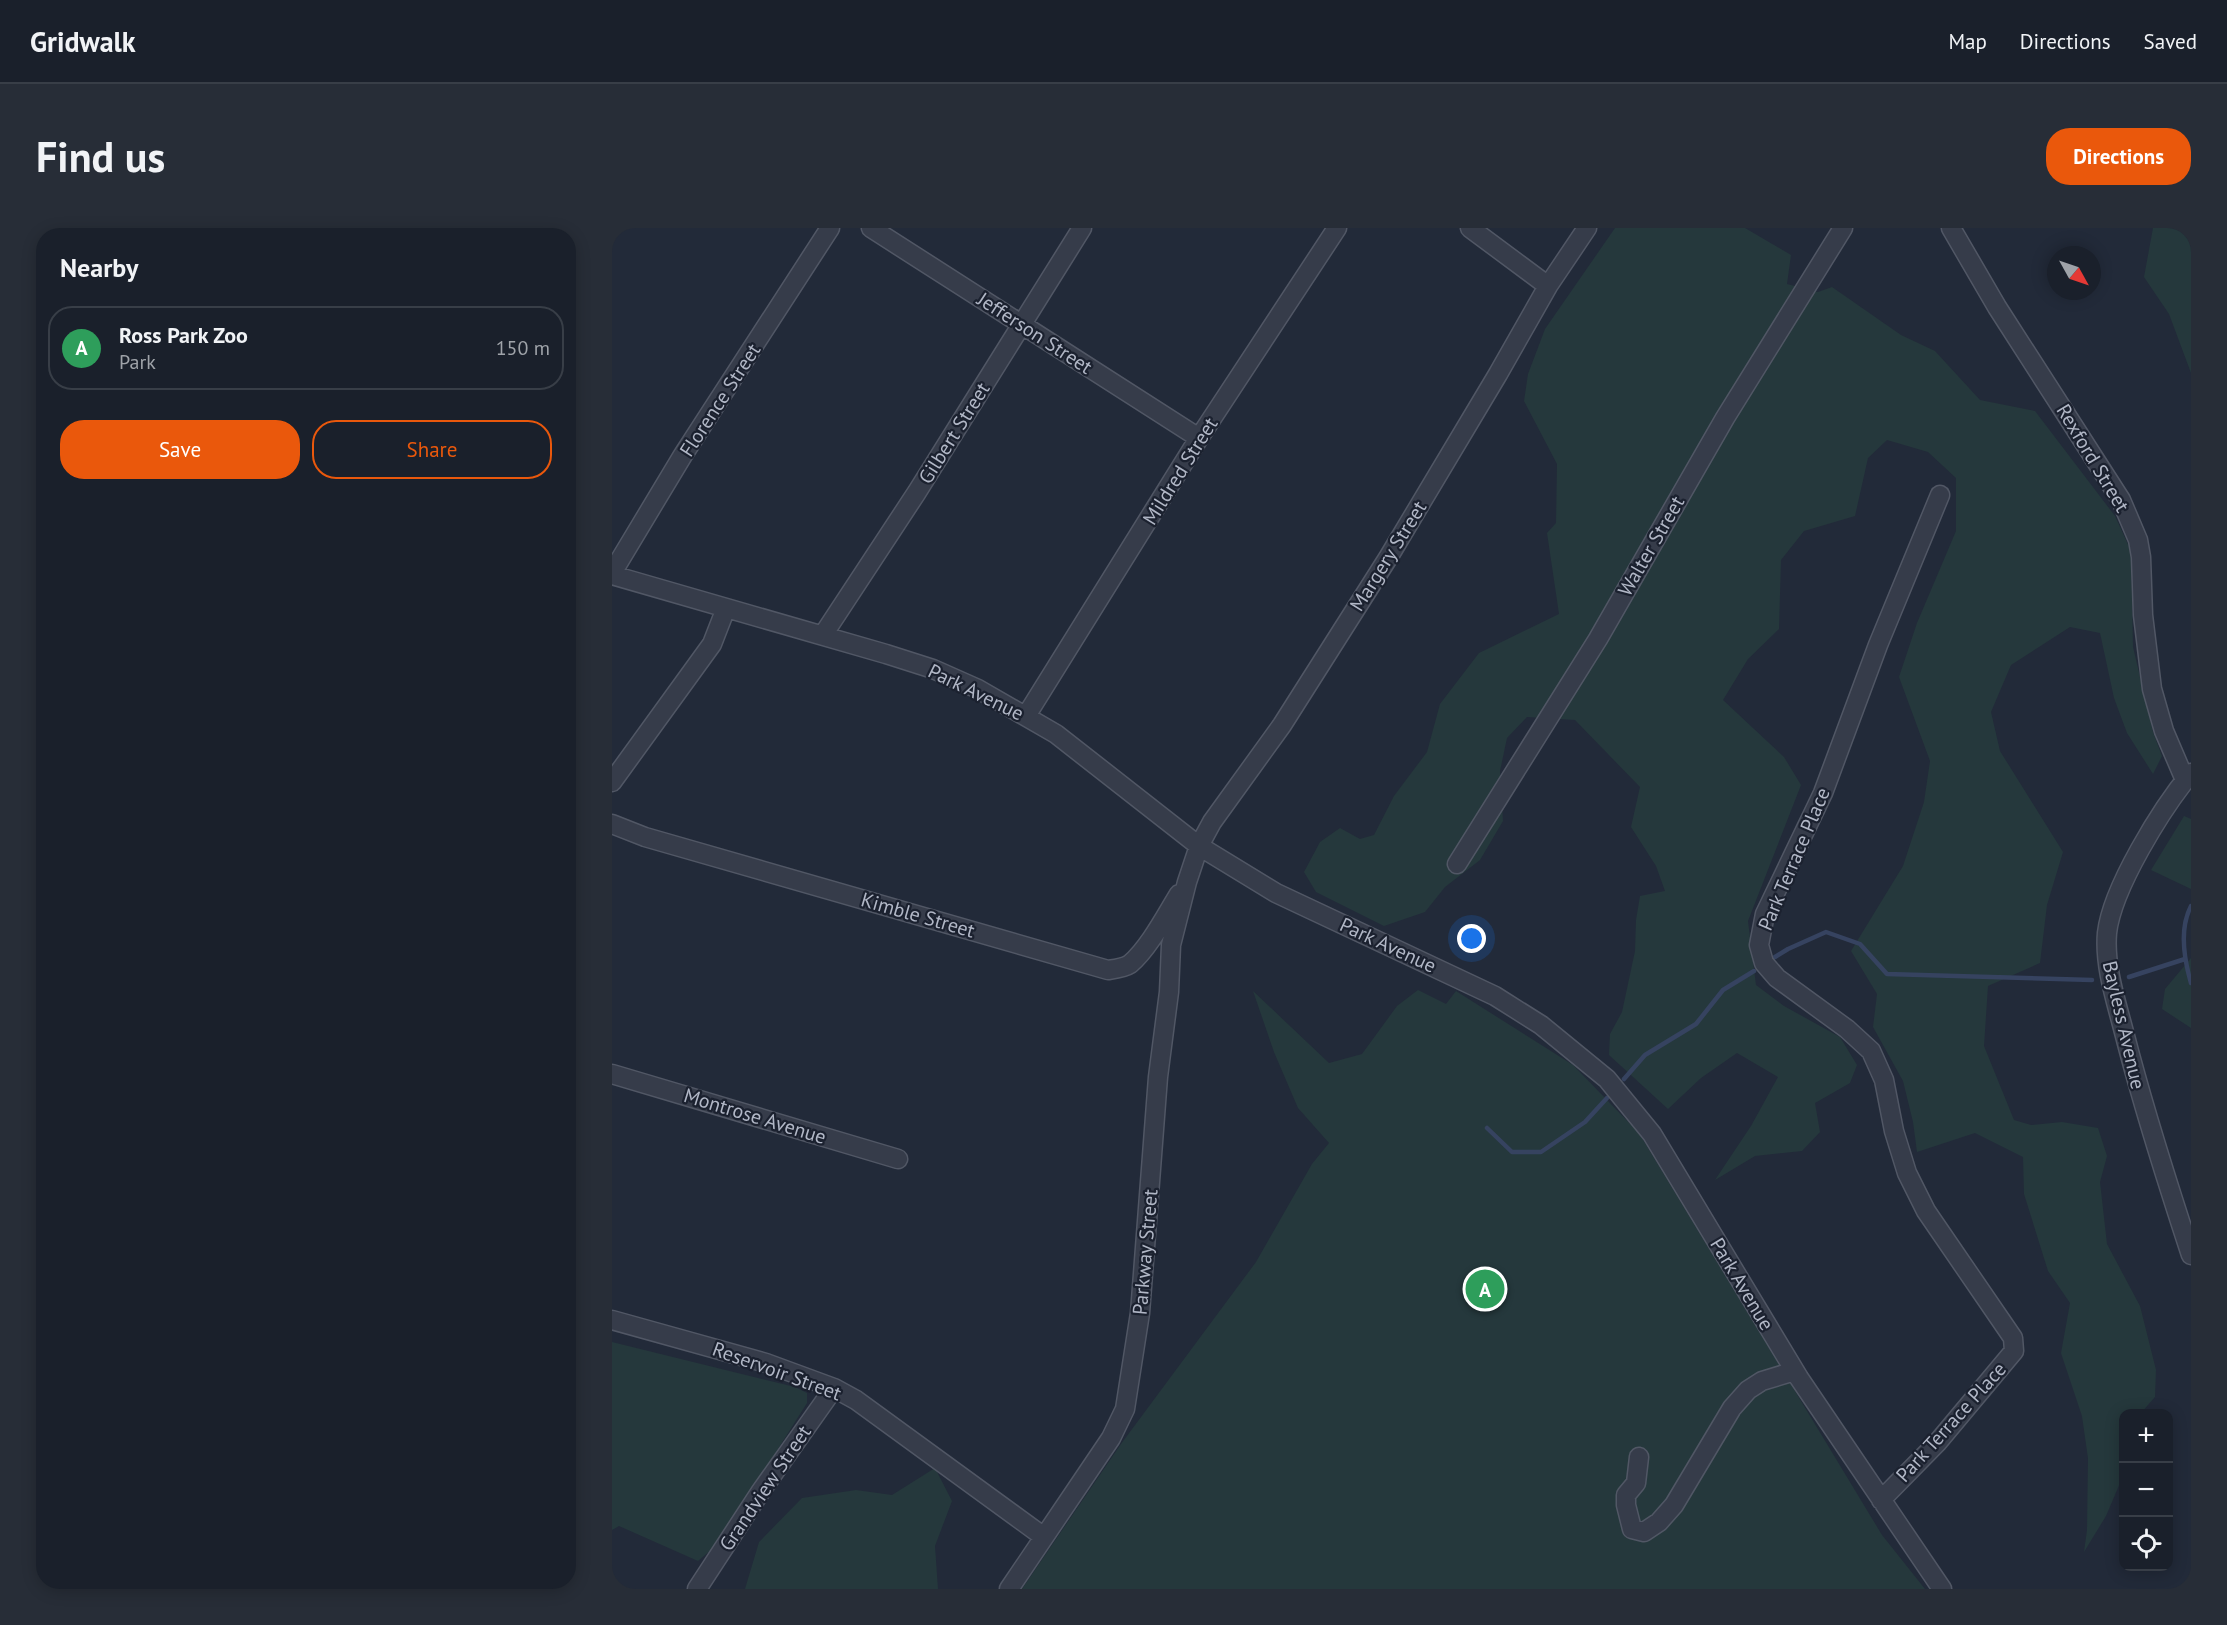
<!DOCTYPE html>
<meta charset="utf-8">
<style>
:root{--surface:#1a202b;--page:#272d37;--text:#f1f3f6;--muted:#9fa3a9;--line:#383e47;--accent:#ea580c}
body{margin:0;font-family:"PT Sans",sans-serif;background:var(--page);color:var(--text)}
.controls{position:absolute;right:18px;bottom:18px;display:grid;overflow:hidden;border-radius:12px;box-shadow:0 3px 15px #0003}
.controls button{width:54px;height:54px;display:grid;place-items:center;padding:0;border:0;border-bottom:2px solid var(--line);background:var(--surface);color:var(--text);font:30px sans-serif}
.compass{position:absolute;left:1435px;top:18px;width:54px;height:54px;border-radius:50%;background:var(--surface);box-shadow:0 3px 15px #0003;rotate:130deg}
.you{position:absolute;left:860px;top:711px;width:21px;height:21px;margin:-15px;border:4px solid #fff;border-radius:50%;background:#1a73e8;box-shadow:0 0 0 9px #1a73e833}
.badge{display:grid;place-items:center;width:39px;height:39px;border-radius:50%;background:var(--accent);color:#fff;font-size:20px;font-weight:700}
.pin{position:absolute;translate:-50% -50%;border:3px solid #fff;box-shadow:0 2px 6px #0006}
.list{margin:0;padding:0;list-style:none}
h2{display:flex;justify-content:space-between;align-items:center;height:78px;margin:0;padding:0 24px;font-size:26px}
h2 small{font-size:20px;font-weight:400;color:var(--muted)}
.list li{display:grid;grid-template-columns:39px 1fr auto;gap:18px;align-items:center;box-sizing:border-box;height:84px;margin:0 12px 12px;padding:0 12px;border:2px solid var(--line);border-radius:24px}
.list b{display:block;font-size:22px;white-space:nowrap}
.list p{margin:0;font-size:20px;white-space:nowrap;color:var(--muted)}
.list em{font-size:20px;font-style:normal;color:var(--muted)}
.actions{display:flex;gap:12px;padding:18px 24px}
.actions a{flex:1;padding:14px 0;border:2px solid var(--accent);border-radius:24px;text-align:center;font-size:21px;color:var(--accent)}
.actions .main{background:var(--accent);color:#fff}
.icon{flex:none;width:33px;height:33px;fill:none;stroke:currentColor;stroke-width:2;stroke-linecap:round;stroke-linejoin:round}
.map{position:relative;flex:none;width:1579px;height:1361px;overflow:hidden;border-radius:24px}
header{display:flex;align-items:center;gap:36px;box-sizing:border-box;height:84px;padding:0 30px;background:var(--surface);border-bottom:2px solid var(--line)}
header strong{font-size:28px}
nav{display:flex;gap:33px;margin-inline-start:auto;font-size:21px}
.intro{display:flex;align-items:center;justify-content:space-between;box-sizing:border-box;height:144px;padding:0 36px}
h1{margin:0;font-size:42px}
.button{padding:15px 27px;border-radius:24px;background:var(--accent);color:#fff;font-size:21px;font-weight:700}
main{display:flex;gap:36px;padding:0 36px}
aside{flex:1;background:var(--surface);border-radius:24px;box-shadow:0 3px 15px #0003}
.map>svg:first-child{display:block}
</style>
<header>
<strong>Gridwalk</strong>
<nav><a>Map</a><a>Directions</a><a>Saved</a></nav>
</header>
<div class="intro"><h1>Find us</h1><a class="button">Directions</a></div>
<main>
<aside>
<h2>Nearby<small></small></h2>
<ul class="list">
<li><span class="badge" style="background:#2e9e5b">A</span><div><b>Ross Park Zoo</b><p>Park</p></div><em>150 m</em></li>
</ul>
<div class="actions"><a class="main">Save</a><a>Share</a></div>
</aside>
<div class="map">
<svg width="1579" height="1361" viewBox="0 0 1579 1361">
<rect width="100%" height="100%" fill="#222a39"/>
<!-- green -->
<path fill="#25383c" d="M1003 0H1133L1179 27 1175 56 1206 64 1220 59 1289 107 1323 123 1368 172 1423 183 1503 288 1519 323 1521 419 1541 504 1550 528 1541 546 1515 505 1502 470 1488 405 1458 399 1399 437 1379 484 1388 523 1451 624 1435 677 1428 735 1376 758 1372 818 1402 892 1419 897 1450 894 1486 900 1495 928 1488 954 1495 1016 1528 1078 1544 1142 1543 1169 1529 1185 1512 1186 1511 1248 1494 1288 1472 1324 1475 1302 1476 1230 1470 1188 1449 1125 1458 1075 1436 1043 1412 966 1411 929 1363 905 1305 924 1301 894 1291 853 1261 799 1265 766 1239 723 1291 638 1312 574 1318 533 1287 449 1305 395 1344 303V250L1316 224 1275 212 1256 230 1243 288 1192 303 1169 332 1167 401 1136 431 1111 472 1172 529 1189 557 1136 693 1144 757 1172 778 1228 809 1245 837 1238 855 1203 875 1208 904 1190 923 1143 928 1103 952 1139 898 1166 849 1125 825 1089 850 1056 881 997 827 998 806 1010 784 1023 723 1024 692 1028 668 1053 663 1044 638 1019 599 1028 559 963 492 915 489 895 510 888 543 891 593 868 632 833 659 813 684 772 698 704 664 692 644 708 614 728 600 748 611 762 607 782 568 815 524 828 476 867 425 947 386 935 305 944 295 945 236 912 173 916 146 933 101Z
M1541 0H1579V145L1557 86 1532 49Z
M1572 588 1579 591V661L1539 642Z
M1579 730V800L1550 781 1553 761Z
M806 762 834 776 844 763 961 837 1027 905 1270 1307 1313 1361H410L509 1216 644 1034 700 936 717 915 686 880 662 824 641 763 717 835 750 826 785 778Z
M0 1114 183 1159 195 1165V1175L106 1316 86 1333 7 1298 0 1302Z
M323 1240 340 1273 323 1318 326 1361H133L147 1314 190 1270 244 1262 280 1267Z"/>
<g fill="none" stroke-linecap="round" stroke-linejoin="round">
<!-- stream -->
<path stroke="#364360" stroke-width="4.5" d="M1579 678C1567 701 1572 731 1579 755
M1163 729 1176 721 1214 704 1248 716 1275 746 1480 752
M1517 749 1573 731
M1012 851 1033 827 1084 796 1111 762 1142 743
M875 900 900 924H929L973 894 995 870"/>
<defs>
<path id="minor" d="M259 0 587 210
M858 0 936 58
M1339 0 1385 79 1509 272 1526 312 1529 329 1531 387 1540 461 1552 503 1573 552
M0 345 71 227 218 0
M0 347 274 426 321 441 366 461 444 506 587 618 664 665 883 768 929 797 995 851 1040 906 1187 1150 1330 1361
M211 407 305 264 470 0
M414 488 587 210 725 0
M1579 545C1550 580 1500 660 1495 705 1492 739 1505 776 1513 808 1532 882 1555 954 1579 1027
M0 554 100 416 114 380
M0 596 33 609 496 742C503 741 512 740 518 736 537 720 554 687 567 666
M845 636 986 411 1113 190 1231 0
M0 846 286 931
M0 1092 154 1135 222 1160 244 1172 432 1309
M1027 1229 1024 1255 1014 1267V1277L1020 1301 1032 1304 1047 1294 1062 1277 1120 1180 1136 1162 1150 1153 1183 1143
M1269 1272 1325 1215 1402 1123 1401 1110 1314 983 1295 945 1282 903 1272 852 1259 823 1235 801 1165 750 1152 735 1147 717 1153 686 1211 565 1266 417 1328 267
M85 1361 149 1263 222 1160
M397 1361 499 1210 513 1181 528 1085 546 849 557 764 559 717 575 654 587 618 600 594 670 497 776 330 886 146 936 58 975 0"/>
</defs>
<!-- minor casing -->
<use href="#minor" stroke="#515765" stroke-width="21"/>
<!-- minor -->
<use href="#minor" stroke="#363c4a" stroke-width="18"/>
</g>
<g text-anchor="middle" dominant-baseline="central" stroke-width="4.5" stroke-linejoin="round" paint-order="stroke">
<!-- street labels -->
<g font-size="20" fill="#b1b7c6" stroke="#1b212f">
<text transform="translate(423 105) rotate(33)">Jefferson Street</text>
<text transform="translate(108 172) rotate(-57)">Florence Street</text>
<text transform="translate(342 205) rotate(-58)">Gilbert Street</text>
<text transform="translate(1481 230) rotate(59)">Rexford Street</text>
<text transform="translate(568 243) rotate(-58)">Mildred Street</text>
<text transform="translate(1039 318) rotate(-60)">Walter Street</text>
<text transform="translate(776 328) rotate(-58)">Margery Street</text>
<text transform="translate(364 464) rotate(26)">Park Avenue</text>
<text transform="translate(1182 631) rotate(-67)">Park Terrace Place</text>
<text transform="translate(306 687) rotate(16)">Kimble Street</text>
<text transform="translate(776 717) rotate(25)">Park Avenue</text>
<text transform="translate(1512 797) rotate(77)">Bayless Avenue</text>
<text transform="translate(143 888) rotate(17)">Montrose Avenue</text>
<text transform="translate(533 1024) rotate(-85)">Parkway Street</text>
<text transform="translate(1130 1056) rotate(59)">Park Avenue</text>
<text transform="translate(165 1143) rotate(20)">Reservoir Street</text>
<text transform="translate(1339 1194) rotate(-48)">Park Terrace Place</text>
<text transform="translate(153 1260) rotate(-56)">Grandview Street</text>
</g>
</g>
</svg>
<div class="controls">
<button>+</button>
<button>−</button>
<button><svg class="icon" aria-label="locate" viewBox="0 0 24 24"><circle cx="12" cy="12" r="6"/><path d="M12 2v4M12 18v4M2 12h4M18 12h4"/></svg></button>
</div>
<svg class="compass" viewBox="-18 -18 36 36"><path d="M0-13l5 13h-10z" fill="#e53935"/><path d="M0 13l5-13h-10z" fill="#9fa3a9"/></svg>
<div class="you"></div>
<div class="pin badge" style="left:873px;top:1061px;background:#2e9e5b">A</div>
</div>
</main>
